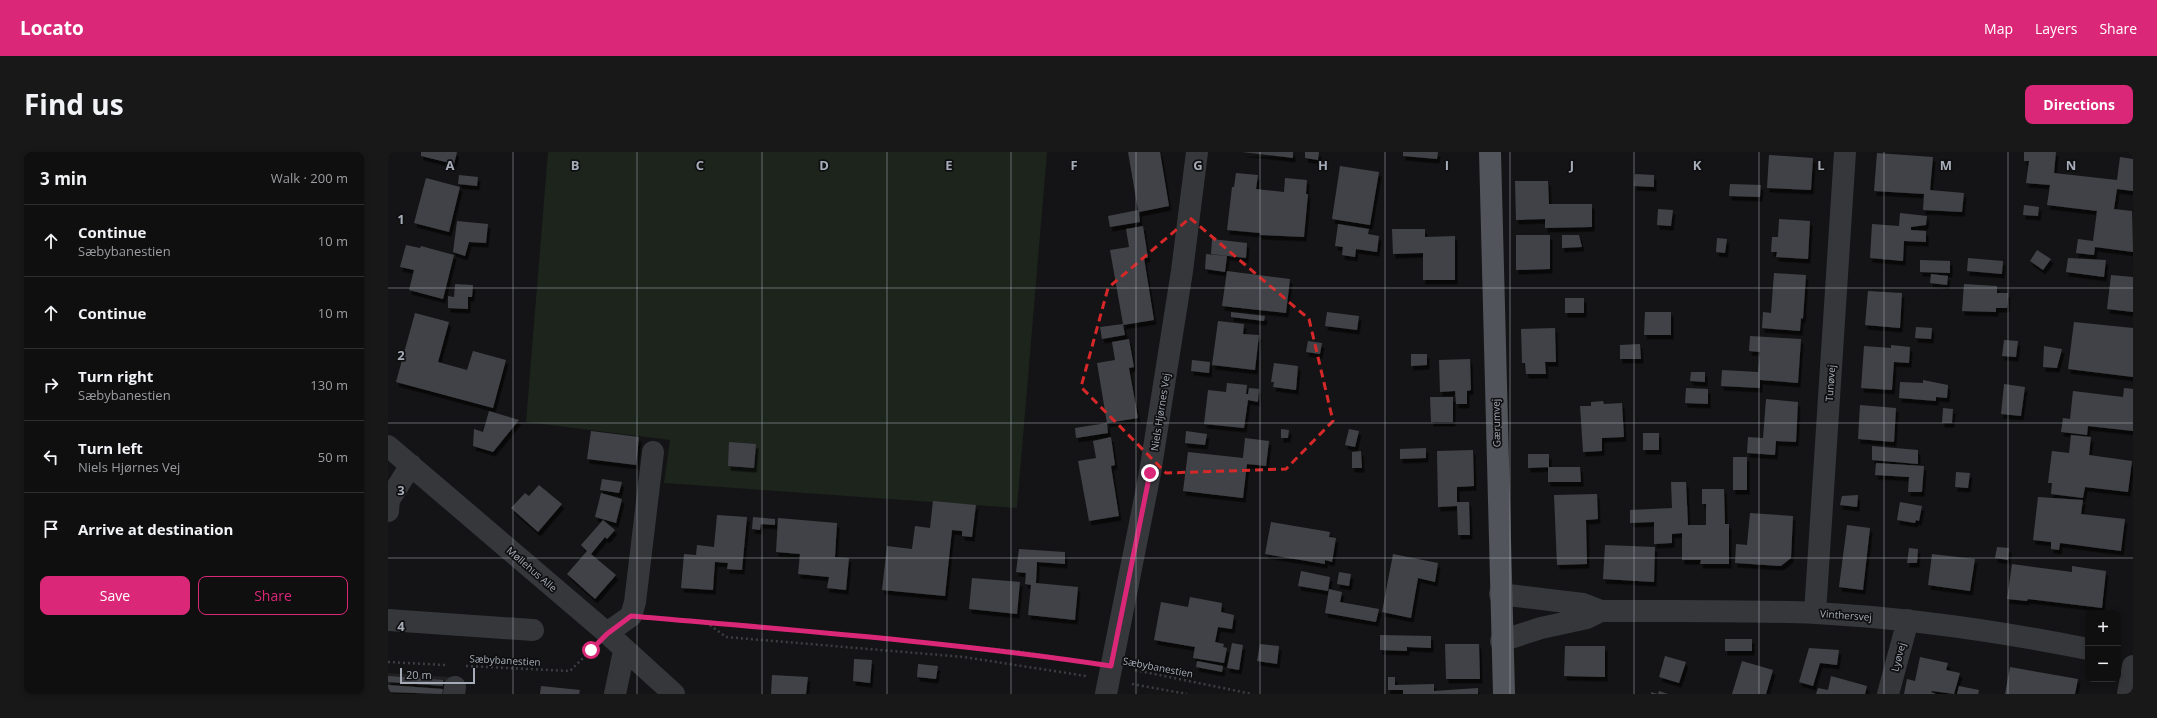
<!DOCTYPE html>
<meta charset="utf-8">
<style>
:root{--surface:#0f0f10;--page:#181819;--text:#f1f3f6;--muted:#9b9c9f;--line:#2f2f30;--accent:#db2777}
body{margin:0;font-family:"Open Sans",sans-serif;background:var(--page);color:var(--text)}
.controls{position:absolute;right:12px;bottom:12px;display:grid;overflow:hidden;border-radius:8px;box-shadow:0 2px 6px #0003}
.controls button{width:36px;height:36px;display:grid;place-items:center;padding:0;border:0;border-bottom:1px solid var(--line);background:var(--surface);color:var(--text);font:20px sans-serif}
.scale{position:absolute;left:12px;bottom:10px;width:75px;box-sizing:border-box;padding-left:4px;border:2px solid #a5acb7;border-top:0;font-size:11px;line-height:14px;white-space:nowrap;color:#a5acb7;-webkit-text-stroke:3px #0f0f11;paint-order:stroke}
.stop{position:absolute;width:12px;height:12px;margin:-9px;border:3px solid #db2777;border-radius:50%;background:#fff}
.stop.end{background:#db2777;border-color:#fff;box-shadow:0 1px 4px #0008}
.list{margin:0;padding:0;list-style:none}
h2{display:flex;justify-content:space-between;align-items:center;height:52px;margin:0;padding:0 16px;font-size:17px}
h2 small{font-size:13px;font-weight:400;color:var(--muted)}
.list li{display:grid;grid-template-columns:26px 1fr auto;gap:12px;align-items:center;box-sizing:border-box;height:72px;padding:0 16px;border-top:1px solid var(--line)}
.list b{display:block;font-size:15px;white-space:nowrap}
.list p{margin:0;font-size:13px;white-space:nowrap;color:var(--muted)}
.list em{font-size:13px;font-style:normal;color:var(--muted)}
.actions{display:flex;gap:8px;padding:12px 16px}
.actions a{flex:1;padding:9px 0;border:1px solid var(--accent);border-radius:8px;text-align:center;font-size:14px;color:var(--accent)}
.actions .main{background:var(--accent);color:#fff}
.icon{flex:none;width:22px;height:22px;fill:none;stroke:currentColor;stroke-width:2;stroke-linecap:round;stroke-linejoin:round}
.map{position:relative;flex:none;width:1745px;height:542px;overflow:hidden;border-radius:8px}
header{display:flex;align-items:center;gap:24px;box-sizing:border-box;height:56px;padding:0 20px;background:var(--accent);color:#fff}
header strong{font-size:19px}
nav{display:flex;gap:22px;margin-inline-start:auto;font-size:14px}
.intro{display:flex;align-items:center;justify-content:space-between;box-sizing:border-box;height:96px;padding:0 24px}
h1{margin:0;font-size:28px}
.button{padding:10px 18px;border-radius:8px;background:var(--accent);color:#fff;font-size:14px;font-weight:700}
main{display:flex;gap:24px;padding:0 24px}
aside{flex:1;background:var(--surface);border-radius:8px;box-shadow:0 2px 6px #0003}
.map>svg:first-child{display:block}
</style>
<header>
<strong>Locato</strong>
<nav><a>Map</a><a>Layers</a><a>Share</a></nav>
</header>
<div class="intro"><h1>Find us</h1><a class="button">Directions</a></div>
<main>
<aside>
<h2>3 min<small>Walk · 200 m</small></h2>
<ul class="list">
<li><svg class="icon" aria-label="ahead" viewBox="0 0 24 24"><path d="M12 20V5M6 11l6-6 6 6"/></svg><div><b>Continue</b><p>Sæbybanestien</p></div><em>10 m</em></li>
<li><svg class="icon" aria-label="ahead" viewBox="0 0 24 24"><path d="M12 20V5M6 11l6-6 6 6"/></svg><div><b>Continue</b></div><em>10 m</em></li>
<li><svg class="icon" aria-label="right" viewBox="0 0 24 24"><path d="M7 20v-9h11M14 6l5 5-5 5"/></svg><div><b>Turn right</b><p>Sæbybanestien</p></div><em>130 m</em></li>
<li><svg class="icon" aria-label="left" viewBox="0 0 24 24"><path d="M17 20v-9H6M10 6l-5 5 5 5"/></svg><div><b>Turn left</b><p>Niels Hjørnes Vej</p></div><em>50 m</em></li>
<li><svg class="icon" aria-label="arrive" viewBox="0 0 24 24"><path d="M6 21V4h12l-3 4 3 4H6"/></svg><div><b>Arrive at destination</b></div></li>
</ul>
<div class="actions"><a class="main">Save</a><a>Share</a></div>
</aside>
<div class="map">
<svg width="1745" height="542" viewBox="0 0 1745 542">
<defs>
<filter id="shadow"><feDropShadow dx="2.5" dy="4.5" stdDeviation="0" flood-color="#0009"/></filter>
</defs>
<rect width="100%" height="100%" fill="#141416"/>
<!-- built -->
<path fill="#202023" d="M0 521 62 525 59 542H0Z"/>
<!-- green -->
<path fill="#1c241c" d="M160 0H659L629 356 276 331 282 288 138 270Z"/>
<!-- building -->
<path fill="#404246" filter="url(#shadow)" d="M33 0H69L66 12 33 4Z
M740 0H772L781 54 751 60 752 70 722 75 720 64 750 58Z
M854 0H905V6Z
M917 0H931L930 8 917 6Z
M1015 0H1050L1049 7 1015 4Z
M1636 0H1668L1666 21 1729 28 1732 5 1745 7V39L1729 37 1726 57 1744 59 1745 100 1707 95 1706 103 1688 101 1690 87 1705 89 1709 59 1659 53 1662 33 1638 31 1641 9H1636Z
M1489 1 1545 5 1542 38 1576 41 1574 60 1535 58 1536 42 1486 39Z
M1381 3 1425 6 1423 38 1379 36Z
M952 14 991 20 982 73 944 67Z
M848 21 870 23 868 37 896 40 897 26 919 28 918 42H920L916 85 872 83V81L839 78 844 35H846Z
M1247 22 1266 23V35L1246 34Z
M71 23 90 25 89 34 70 32Z
M38 26 72 35 61 80 26 71Z
M1127 29H1160L1161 52H1204V75L1157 76V67L1128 68Z
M1342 32 1373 33 1372 45 1341 44Z
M1636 53 1651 55 1650 64 1635 63Z
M1270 57 1285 58 1283 74 1269 73Z
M1512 61 1539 64 1538 73 1523 75V78L1538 79V90L1516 89 1515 109 1482 106 1484 72 1511 74Z
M1391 67 1422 69 1420 107 1388 105 1389 100H1383L1384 85H1390Z
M69 69 100 72 98 91 81 90 77 104 65 100Z
M950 72 981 77 980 82 991 84 989 100 968 97 967 105 954 103 955 95 947 94Z
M755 74 760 106H756L766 168 735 173 737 183 714 187 712 175 735 172 722 98 741 95 738 77Z
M1004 77H1037V85L1067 84V128H1035V101L1005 102Z
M1128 83H1162V117L1128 118Z
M1174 83H1191L1194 95 1174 96Z
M1329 86 1339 87 1337 101 1328 100Z
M824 87 859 91 858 106 823 102Z
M18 93 32 96 33 94 66 103 55 147 21 138 26 118 12 115Z
M1649 98 1663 107 1655 118 1642 109Z
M818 102 839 104 837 120 817 117Z
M1580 106 1615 109 1614 122 1579 119Z
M1680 106 1718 108 1716 125 1678 120Z
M1532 108 1562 109V121L1532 120Z
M839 119 902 127 898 161 834 154Z
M1386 121 1418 123 1415 167 1413 166 1412 179 1374 176 1375 160 1383 161Z
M1543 122 1560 124 1559 133 1542 131Z
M1723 123 1745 125V160L1719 157Z
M67 132 85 133 84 145H80V157L60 156V144L66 145Z
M1576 132 1609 134V141H1620L1619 156H1608V160L1574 159Z
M1480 139 1514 141 1512 176 1477 173Z
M1177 146H1196V161H1177Z
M843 160 877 164 876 169 843 165Z
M939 160 971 164 969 178 937 174Z
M1257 160H1283V183H1256Z
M27 161 61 170 50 210 79 218 85 199 118 208 105 256 8 230Z
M830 169 856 172 855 182 871 183 867 218 824 213Z
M1686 170 1745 176V225L1680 217Z
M1528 175 1544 176 1543 187 1527 186Z
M1167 176 1168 210H1157L1158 222H1138L1137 211H1134L1133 177Z
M1362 184 1413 187 1410 231 1372 228V236L1333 234 1334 218 1370 220 1372 200 1361 199Z
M741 187 746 215 741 216 750 266 719 271 709 211 727 208 724 190Z
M1616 188 1630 189 1628 205 1614 204Z
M920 189 934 191 932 202 918 200Z
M1252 192 1253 207H1232V193Z
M1503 193 1522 195 1521 211 1506 210 1504 238 1473 236 1476 194 1503 196Z
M1656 194 1674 197 1669 216 1655 215Z
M1023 202H1039V213L1023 214Z
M1082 207 1083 238 1079 239V252H1068L1067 239 1052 240 1051 208Z
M804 208 822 210 821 221 803 219Z
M886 211 910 214 908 238 885 235 886 230H883Z
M1303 220H1317V230L1302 229Z
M1535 228 1560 233 1559 246 1548 245V249L1511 246 1512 230 1535 231Z
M839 231 859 233 858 242H860L861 236 871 237 870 250 860 248 856 276 816 272 820 238 838 240Z
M1616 232 1637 235 1633 264 1613 262Z
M1298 236 1320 237V252L1297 251Z
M1736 236 1745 237V279L1700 274 1699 283 1673 280 1675 266 1682 267 1685 239 1735 245Z
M1042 245H1065V270H1043Z
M1378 247 1410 250 1408 290 1388 289 1387 303 1359 301 1360 285 1375 286Z
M1215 249 1216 252 1234 251 1236 285 1214 286V299L1195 300 1192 254H1203V250Z
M1472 253 1508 256 1506 290 1470 287Z
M1555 256 1565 257 1564 271H1554Z
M101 259 131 268 105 300 85 294 86 277 95 280Z
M719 271 720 281 688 286 687 276Z
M893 277 901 278 900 286H893Z
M961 277 971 279 967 295 957 293Z
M203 279 251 285 248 313 199 307Z
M798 279 819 282 817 293 797 291Z
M1255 281H1271V298H1255Z
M1683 283 1703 285 1701 303 1744 309 1740 340 1697 335 1695 346 1663 342 1664 331H1660L1664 299 1681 301Z
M723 285 727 313 723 314 731 364 701 369 690 309 708 306 705 289Z
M857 286 881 289 878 314 859 312 855 346 795 339 800 300 855 306Z
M341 290 368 292 366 316 340 314Z
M1484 294 1530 298V312L1484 308Z
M1038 296V306L1012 307V297Z
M1085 298 1086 334 1069 335V350H1081L1082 383H1070L1069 354 1050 355 1049 299Z
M973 299 974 316H964V300Z
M1140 302H1161V315L1140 316Z
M1345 305H1359V338H1345Z
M1488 311 1536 314 1534 340H1520L1521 325 1487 323Z
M1160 315H1192L1193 330H1160Z
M1568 320 1582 321 1580 336 1567 335Z
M214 327 234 330 231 341 212 338Z
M1283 330H1298L1300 373H1318V352H1314V337H1336L1337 372H1341V412H1312L1313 408H1294V381L1284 382V391L1266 392V370L1242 371V358L1284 356Z
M151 333 174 352 150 380 123 356 137 341 141 344Z
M213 341 234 347 228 371 207 365Z
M1209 342 1210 367 1198 368 1199 412 1169 413 1166 343Z
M1470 343 1469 355 1452 353 1454 344Z
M1650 345 1695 348 1693 362 1737 367 1733 399 1672 391 1671 398 1663 397V390L1645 388Z
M545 349 588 353 584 385 574 384V379L564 378 557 444 494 438 499 394 524 397 527 374 542 376Z
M1512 350 1534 354 1531 369 1528 368 1527 371 1509 368Z
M1362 361 1405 364 1403 406 1393 414 1347 411 1348 392 1359 393Z
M329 363 359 365 354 418 339 417 340 411 327 410 325 438 293 436 296 402 308 403 309 393 326 395Z
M365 365 387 367V373L373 372 372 378 364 377Z
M390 366 449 371 447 405 461 406 458 438 439 436 441 425 410 422 412 402 388 400Z
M215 368 227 378 219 387 217 385 203 402 228 423 207 447 179 422 199 399 193 393Z
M883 370 942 380 941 385 948 386 944 410 937 408V412L877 402Z
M1459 373 1482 376 1475 438 1451 435Z
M1217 393 1267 395 1266 430 1215 427Z
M1609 395 1621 396 1620 408 1607 406Z
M1521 396 1530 397 1529 411H1519Z
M631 397 677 400V412L649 410 648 431 690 435 687 468 640 463 643 433 637 432 638 421 628 420Z
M1005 402 1050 411 1047 430 1030 426 1023 466 994 460Z
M1544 402 1587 407 1582 439 1540 433Z
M1624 412 1684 420V414L1718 419 1714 456 1640 447 1639 449 1619 447Z
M913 419 942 425 940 439 910 434Z
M951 420 963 422 961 434 949 432Z
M584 426 632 430 629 462 581 457Z
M941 437 954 440 952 450 991 457 988 470 937 461Z
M802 445 834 451 833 460 846 463 844 477 830 475 827 490 836 492 835 495 839 496 836 511 805 506 807 495 766 488 773 450 800 455Z
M992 483 1043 484V496L1019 495V499L992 498Z
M1337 487H1364V499H1337Z
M844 491 855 493 851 518 839 516Z
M872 492 891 494 889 512 869 509Z
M1057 492H1091L1092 527H1058Z
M1177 494H1217V525L1176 524Z
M1421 496 1451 498 1449 513 1432 511 1425 534 1411 530Z
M1277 504 1298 510 1291 531 1271 525Z
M1532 505 1560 511 1558 518 1572 521 1566 542 1544 539 1543 540 1548 542H1516L1519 527 1527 529Z
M466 507 484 508 482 531 465 529Z
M809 509 835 514 834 520 808 515Z
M1354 509 1385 518 1378 542H1344Z
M530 512 550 514 548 527 529 525Z
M1622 515 1690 527 1687 542H1617Z
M384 523 420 525 418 542H383Z
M0 524 55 528V534L0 530Z
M1443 524 1479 534 1477 542H1428L1430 536 1440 538Z
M1000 525H1007V533L1046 532V539L1090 536V542H1015V538H1000Z
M0 533 55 537 54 542 0 540Z
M153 534 192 538 191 542H152Z
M1571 534 1591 538 1590 542H1569Z
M1271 539 1280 542H1263V540L1270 542Z"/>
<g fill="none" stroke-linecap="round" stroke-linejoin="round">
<!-- path -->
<path stroke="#3b3e42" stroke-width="2.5" stroke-dasharray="2 3" stroke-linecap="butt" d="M266 466 628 499 701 510
M318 470 338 485 576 505 698 524
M0 510 57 513
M78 514 182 519 203 498
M747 518 864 542
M744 532 799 542"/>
<!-- minor -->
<path stroke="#35373b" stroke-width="22" d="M0 294 219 481 286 542
M0 359 1 348 23 313
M1112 442 1195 452 1213 459C1285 459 1356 458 1428 461 1519 466 1610 479 1700 497
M1427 461 1457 0
M0 468 145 478
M219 481 243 464 247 450 265 300
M1113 489 1153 476 1199 466 1213 459
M66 542 67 535
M227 542 236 499
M718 542 762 321 794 119 809 0
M1500 542 1520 468
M1740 542 1745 514"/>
<!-- major -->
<path stroke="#51545a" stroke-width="22" d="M1102 0 1116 542"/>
</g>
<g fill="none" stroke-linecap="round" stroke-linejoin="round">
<!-- route -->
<path stroke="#db2777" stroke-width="5" d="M203 498 219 482 243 464C403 478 564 490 723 514L762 321"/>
</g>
<!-- marked area -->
<path fill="none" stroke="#d62828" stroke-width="3" stroke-dasharray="8 5" stroke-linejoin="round" d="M802 66 921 167 945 269 898 317 778 321 693 235 720 136Z"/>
<!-- grid -->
<path fill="none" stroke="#a5acb7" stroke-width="1" stroke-opacity="0.55" d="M125 0V542M249 0V542M374 0V542M499 0V542M623 0V542M748 0V542M872 0V542M997 0V542M1122 0V542M1246 0V542M1371 0V542M1496 0V542M1620 0V542M0 136H1745M0 271H1745M0 406H1745"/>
<g text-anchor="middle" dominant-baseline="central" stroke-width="3.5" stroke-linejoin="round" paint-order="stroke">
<!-- street labels -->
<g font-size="10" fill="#a5acb7" stroke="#0f0f11">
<text transform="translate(1442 231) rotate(-86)">Tunøvej</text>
<text transform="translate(772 260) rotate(-81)">Niels Hjørnes Vej</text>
<text transform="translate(1108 271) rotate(-91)">Gærumvej</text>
<text transform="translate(144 417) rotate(41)">Møllehus Alle</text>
<text transform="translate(1458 463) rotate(4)">Vinthersvej</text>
<text transform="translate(1510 505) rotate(-75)">Lyøvej</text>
<text transform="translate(117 508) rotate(3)">Sæbybanestien</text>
<text transform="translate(770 515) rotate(11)">Sæbybanestien</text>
</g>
</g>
<g font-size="13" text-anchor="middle" font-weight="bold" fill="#a5acb7" stroke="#0f0f11" stroke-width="3.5" stroke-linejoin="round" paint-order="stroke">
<text x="62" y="18">A</text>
<text x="187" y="18">B</text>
<text x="312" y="18">C</text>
<text x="436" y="18">D</text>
<text x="561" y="18">E</text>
<text x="686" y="18">F</text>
<text x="810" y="18">G</text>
<text x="935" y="18">H</text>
<text x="1059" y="18">I</text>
<text x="1184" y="18">J</text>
<text x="1309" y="18">K</text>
<text x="1433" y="18">L</text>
<text x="1558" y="18">M</text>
<text x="1683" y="18">N</text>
<text x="13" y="72">1</text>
<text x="13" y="208">2</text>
<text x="13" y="343">3</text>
<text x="13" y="479">4</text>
</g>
</svg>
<div class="controls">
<button>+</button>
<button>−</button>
</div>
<div class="scale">20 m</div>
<div class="stop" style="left:203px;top:498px"></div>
<div class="stop end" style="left:762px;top:321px"></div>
</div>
</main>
